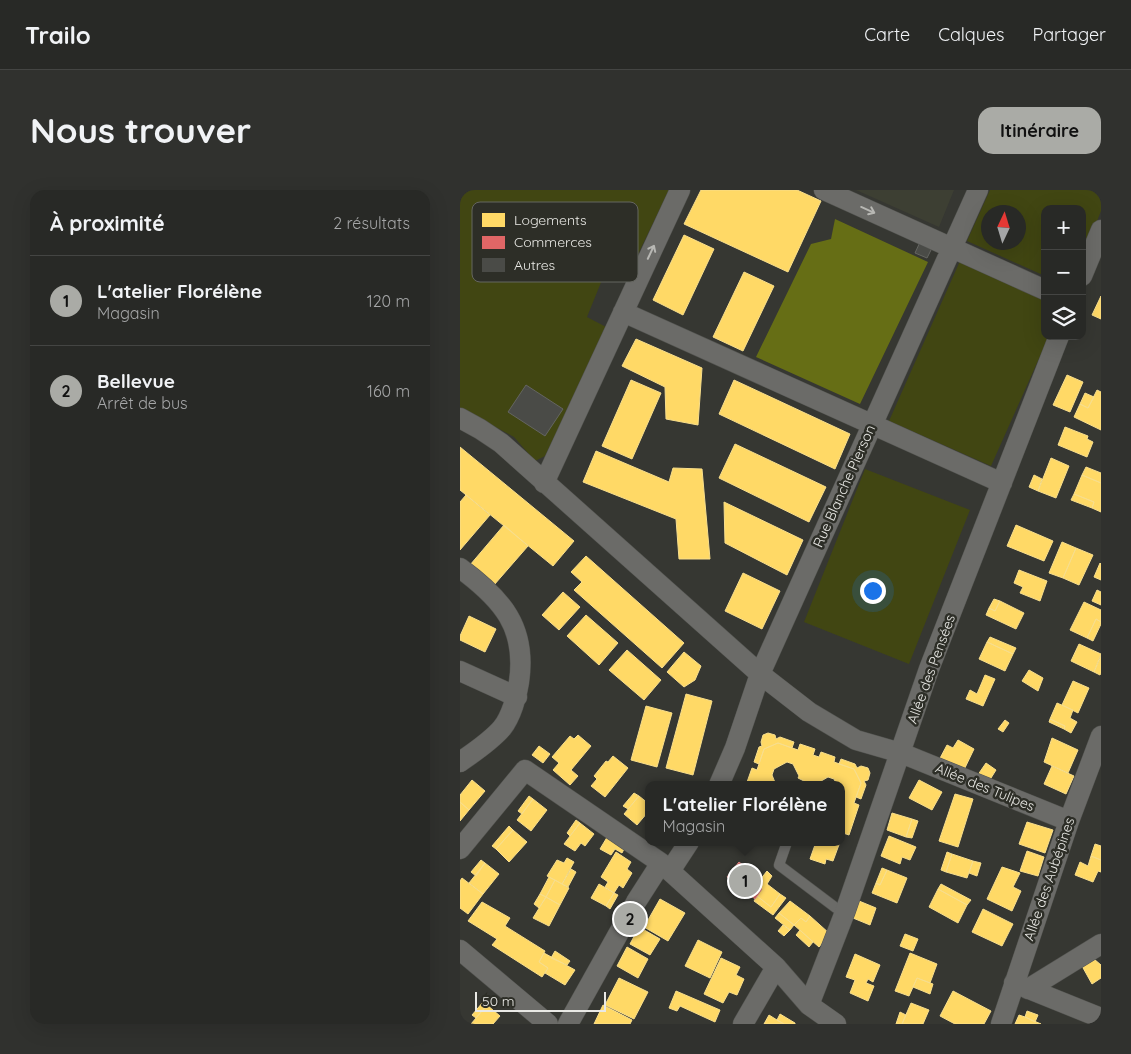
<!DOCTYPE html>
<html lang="fr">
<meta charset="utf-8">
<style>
:root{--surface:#282926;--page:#30312e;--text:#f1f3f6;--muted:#a5a6a7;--line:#444543;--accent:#aaaba6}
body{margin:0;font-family:Quicksand,sans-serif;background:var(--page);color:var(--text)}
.controls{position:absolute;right:15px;top:15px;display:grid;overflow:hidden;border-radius:10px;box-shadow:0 5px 20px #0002}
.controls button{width:45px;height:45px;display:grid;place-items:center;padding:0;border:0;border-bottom:1px solid var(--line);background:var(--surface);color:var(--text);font:25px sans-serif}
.compass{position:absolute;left:521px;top:15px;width:45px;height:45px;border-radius:50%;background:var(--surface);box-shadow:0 5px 20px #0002;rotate:4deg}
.scale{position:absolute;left:15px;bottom:12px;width:131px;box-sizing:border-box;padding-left:5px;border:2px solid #e9e9e5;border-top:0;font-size:14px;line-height:18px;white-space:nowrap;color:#e9e9e5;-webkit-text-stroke:4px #2d2e27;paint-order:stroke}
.you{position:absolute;left:412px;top:400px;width:18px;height:18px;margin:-12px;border:4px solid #fff;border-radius:50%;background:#1a73e8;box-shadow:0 0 0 8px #1a73e833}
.badge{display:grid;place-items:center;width:32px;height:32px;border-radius:50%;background:var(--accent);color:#111;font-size:16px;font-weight:700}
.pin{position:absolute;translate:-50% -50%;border:2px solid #fff;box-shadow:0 1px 5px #0006}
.popup{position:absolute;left:185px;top:591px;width:200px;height:65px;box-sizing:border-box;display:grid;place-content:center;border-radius:10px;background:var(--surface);filter:drop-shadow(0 1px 4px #0005);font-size:16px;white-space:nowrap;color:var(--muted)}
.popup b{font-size:19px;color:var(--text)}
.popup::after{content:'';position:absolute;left:50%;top:100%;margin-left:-10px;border:10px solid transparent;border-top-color:var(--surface)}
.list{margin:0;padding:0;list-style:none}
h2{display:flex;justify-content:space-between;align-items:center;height:65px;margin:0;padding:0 20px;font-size:21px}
h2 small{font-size:16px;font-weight:400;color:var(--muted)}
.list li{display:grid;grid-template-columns:32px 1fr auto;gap:15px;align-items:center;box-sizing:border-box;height:90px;padding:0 20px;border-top:1px solid var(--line)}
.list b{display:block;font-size:19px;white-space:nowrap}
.list p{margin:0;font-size:16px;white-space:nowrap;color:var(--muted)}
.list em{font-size:16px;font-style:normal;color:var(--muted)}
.icon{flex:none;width:28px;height:28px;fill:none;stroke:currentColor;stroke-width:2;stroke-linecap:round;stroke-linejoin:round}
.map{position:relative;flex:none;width:641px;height:834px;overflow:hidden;border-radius:15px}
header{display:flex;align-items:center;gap:30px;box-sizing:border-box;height:70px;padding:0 25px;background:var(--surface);border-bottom:1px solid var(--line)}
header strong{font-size:24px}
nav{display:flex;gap:28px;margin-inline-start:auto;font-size:18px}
.intro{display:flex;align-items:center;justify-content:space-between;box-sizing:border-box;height:120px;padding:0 30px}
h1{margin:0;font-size:35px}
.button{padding:12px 22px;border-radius:15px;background:var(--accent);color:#111;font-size:18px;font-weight:700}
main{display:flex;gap:30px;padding:0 30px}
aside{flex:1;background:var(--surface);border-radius:15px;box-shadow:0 5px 20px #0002}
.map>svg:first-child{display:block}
</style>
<header>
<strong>Trailo</strong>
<nav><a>Carte</a><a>Calques</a><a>Partager</a></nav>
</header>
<div class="intro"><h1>Nous trouver</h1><a class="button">Itinéraire</a></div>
<main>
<aside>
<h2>À proximité<small>2 résultats</small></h2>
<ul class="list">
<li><span class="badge">1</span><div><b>L'atelier Florélène</b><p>Magasin</p></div><em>120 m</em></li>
<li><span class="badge">2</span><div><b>Bellevue</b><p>Arrêt de bus</p></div><em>160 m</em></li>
</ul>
</aside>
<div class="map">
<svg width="641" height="834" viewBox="0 0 641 834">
<rect width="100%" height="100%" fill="#363732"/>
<!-- built -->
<path fill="#3d3f33" d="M396 0H494L479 37Z"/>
<!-- green -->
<path fill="#414612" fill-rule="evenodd" d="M0 0H209L165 91 144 85 127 127 148 138 85 266 75 271 54 247 0 218Z
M530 0H641V21L622 69V19H585V86L507 51ZM528 22H558V52H528Z
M500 71 585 109V146H589L531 276 429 231Z
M405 279 510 320 449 474 344 432Z"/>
<!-- forest -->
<path fill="#666e15" d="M375 29 468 72 400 214 296 167 351 54 371 49Z"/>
<!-- homes -->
<path fill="#ffd966" stroke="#f8de8c" d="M241 0H337L361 11 328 82 224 34Z
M224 45 254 59 223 125 193 110Z
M284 82 314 96 283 161 253 147Z
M641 106V129L632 125Z
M176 149 242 178 238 235 206 229 205 197 162 176Z
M607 185 623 192 610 222 593 215Z
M171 190 201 203 172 269 142 256Z
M274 190 390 244 375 279 259 224Z
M637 200 641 202V240L614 227 620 214 628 218Z
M625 203 634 207 628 218 620 214Z
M605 237 628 246 627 249 633 252 627 267 598 255Z
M275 254 366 297 349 332 259 288Z
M0 257 114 351 93 376 0 300Z
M136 261 209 292 213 278 242 279 250 369H219L216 329 123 292Z
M591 268 609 276 596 308 578 301Z
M626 277 641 283V293L622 285Z
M574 285 582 289 578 301 569 297Z
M622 285 641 293V322L632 318 634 312 614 304Z
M614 304 634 312 632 318 611 310Z
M6 305 30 325 0 360V312Z
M264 312 343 350 327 385 265 353Z
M44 335 68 356 34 395 10 375Z
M556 335 593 351 584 371 547 356Z
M602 352 616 358 603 388 589 383Z
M616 358 633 365 619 395 603 388Z
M126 366 224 453 202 478 114 400 122 392 111 382Z
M640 373 641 374V390L634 387Z
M559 380 587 391 580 411 560 403 563 397 554 393Z
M283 383 320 401 302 439 265 421Z
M637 400 641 402V415L632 411Z
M103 402 120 417 99 440 82 425Z
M534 409 540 411 535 421 529 418Z
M540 411 564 423 556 439 526 425 529 418 535 421Z
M624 412 641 420V432L636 429 627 448 610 440Z
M126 425 158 453 139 475 107 446Z
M9 426 36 439 25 462 0 450V446Z
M636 429 641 432V434L633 451 627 448Z
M530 447 556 458 553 464 527 452Z
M527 452 553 464 545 481 519 469Z
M619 454 641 464 634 482 611 471Z
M167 460 201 490 184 510 149 480Z
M224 462 241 476 235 490 224 497 207 482Z
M641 466V483L640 485 634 482Z
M569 480 583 488 578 501 562 491Z
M525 485 535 489 523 516 506 509 510 500 517 504Z
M613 491 629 498 618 523 602 515Z
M226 504 252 511 233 585 206 578Z
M597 513 613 520 610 528 617 532 611 543 604 539 605 536 590 529Z
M186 516 212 523 197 577 171 570Z
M590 529 605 536 604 539 589 532Z
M545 530 549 533 543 542 538 539Z
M308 543 315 545 316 549 320 547 334 552 332 558 318 553 304 559 299 574 294 572 299 557 302 556 301 552 303 545Z
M118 545 131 556 111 580 118 586 110 595 93 580 99 573 92 567 110 546 114 549Z
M592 548 618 560 608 583 584 572Z
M498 550 514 559 502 584 478 572 487 555 493 558Z
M318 553 338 560 340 554 355 559 353 565 359 567 361 562 375 567 374 572 394 579 401 593 394 613 399 615 389 645 383 643 381 648V595H377L374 589 368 587 356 594 350 592V594L338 588 339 586 333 574 327 572 314 579 312 585 316 595H286L292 578 297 580 304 559Z
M79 556 90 564 83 573 72 565Z
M153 566 168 578 145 607 131 596 137 589 134 586 146 571 148 572Z
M381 569 395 574 397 578 401 576 408 578 410 583 408 590 404 591 406 595 401 609 396 607 401 593 394 579 379 574Z
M526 573 536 580 526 596 515 589Z
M592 576 614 586 606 604 584 594Z
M12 590 25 601 9 620 0 612V605Z
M459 590 482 602 472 620 449 608Z
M174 603 179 606 168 619 163 616Z
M495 604 513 609 498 657 479 651Z
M69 606 73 609 62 624 58 621Z
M179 606 189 614V623L188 622 177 635 164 624Z
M73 609 87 620 71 641 57 630Z
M0 612 9 620 0 631Z
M432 623 452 629 446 647 427 640Z
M452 629 458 631 452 648 446 647Z
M116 630 120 633 110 646 107 643Z
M567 632 593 640 585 663 559 654Z
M120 633 134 644 125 656 121 653 115 661 104 654Z
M49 636 53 640 36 659 32 656Z
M53 640 67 652 49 672 36 659Z
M149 644 165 657 162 663 155 659 151 665 140 659Z
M429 646 456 657 450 670 442 667 440 674 421 666Z
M356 652H380L373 671 366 669 365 674 350 669Z
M635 654 641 656V670L631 666Z
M567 661 584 667 578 686 560 681Z
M156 662 171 672 167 679 172 683 163 698 159 695 154 703 145 697 148 692 141 687Z
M487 662 492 664 486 682 481 680Z
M492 664 513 671 507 688 486 682Z
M631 666 641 670V682L638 681 633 692 615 685 620 672 628 676Z
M107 668 114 672 102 694 87 686 97 670 104 673Z
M21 670 25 673 16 686 11 682Z
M513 671 521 673 517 686 509 683Z
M25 673 39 684 23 704 9 693Z
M542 677 560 683 553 697 561 701 552 721 527 709Z
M422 678 427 680 420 695 416 693Z
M111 679 116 682 108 697 102 694Z
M427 680 447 688 437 713 412 703 416 693 420 695Z
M307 681 312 686 307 694 320 704 311 717 297 706 302 699 296 695Z
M89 687 95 690 86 707 80 704Z
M2 688 23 704 8 724 0 718V691Z
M95 690 109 698 100 715 86 707Z
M274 693 288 703 284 707 271 697Z
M139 694 154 703 146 716 131 708Z
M481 694 511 710 507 715 478 699Z
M478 699 507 715 498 733 469 717Z
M154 703 158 705 150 719 146 716Z
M80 704 86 707 79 718 74 714Z
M320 704 326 708 313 725 294 711 297 706 311 717Z
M86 707 100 715 89 736 73 728Z
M200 709 225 723 208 751 184 737Z
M330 711 350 726 346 732 341 728 334 735 319 723Z
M399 711 416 718 410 735 393 728Z
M22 712 50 728 45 736 85 761 79 772 88 778 82 787 32 755 37 749 8 731Z
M523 719 553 734 542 756 512 742Z
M319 723 334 735 330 740 315 728Z
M350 726 370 744 359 757 334 735 341 728 346 732Z
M323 735 330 740 324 746 318 741Z
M179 737 200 749 190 765 170 754Z
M340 740 353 752 349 757 336 745Z
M445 744 458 749 453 761 440 756Z
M238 750 262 762 250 788 225 776Z
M167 757 188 769 178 788 157 776Z
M95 761 110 771 107 775 91 768Z
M84 763 115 780 105 795 85 783 88 778 79 772Z
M450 763 477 774 470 793 457 788 449 806 435 801Z
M395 764 420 775 413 792 408 789 406 793 414 796 408 811 390 803 395 790 386 787Z
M261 768 280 777 276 785 284 789 277 805 269 802 263 813 244 804Z
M634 769 641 775V788L632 794 622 776Z
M159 788 188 802 174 829 145 815Z
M457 788 473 794 470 804 453 797Z
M216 801 260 820 255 832 220 816 217 821 209 818Z
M493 801 531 821 524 834H495L480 826Z
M23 812 27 815 16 828 12 825Z
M451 813 469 820 463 834H442Z
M27 815 40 826 33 834H11Z
M143 815 172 830 170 834H134Z
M567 821 578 825 575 832 565 827Z
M440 822 446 825 442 834H436Z
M320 824 335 833V834H324L317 830Z
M309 825 317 830 324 834H304Z
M559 825 565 827 581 834H555Z"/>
<!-- shops -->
<path fill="#e06666" stroke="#e38d8c" d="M279 672 300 689 296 695 302 699 295 709 267 687Z"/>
<!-- building -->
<path fill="#4a4b47" stroke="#646561" d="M460 52 472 58 467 68 455 63Z
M66 195 103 219 85 246 48 222Z"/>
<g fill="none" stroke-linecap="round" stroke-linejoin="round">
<defs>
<path id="lane" d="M327 652 319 675 376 718 385 722"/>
<path id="street" d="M364 0 585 100
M622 86 641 40
M163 122 542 293
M0 228 20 239 41 253 300 484 349 522 396 550 441 563 609 631
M84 293 220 0
M0 378C42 409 67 437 59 492 57 506 51 527 42 538 30 552 14 562 0 572
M0 481 57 507
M259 595 275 558 300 484 518 0
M0 659 65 580 201 673 316 777 349 815 376 834
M210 681 229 652
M0 760 88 834
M554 793 641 828
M568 799 641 754
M349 815 385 722 469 479 599 146
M108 834 176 712 201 673
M283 834 316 777
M541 834 609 631 641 546"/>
</defs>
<!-- lane casing -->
<use href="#lane" stroke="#52534f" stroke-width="11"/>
<!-- street casing -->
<use href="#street" stroke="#52534f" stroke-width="21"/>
<!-- lane -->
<use href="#lane" stroke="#6b6b68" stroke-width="10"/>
<!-- street -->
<use href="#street" stroke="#6b6b68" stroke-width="20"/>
</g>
<!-- one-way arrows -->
<defs><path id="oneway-shaft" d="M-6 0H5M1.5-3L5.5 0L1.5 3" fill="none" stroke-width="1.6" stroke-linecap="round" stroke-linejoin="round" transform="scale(1.25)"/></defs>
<g stroke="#b7b7b3">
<use href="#oneway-shaft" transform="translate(408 20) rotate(24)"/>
<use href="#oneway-shaft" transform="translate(191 62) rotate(-65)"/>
</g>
<g text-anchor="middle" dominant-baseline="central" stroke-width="5" stroke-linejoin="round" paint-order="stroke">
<!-- street labels -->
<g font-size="14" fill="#e9e9e5" stroke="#2d2e27">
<text transform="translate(384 296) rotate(-66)">Rue Blanche Pierson</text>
<text transform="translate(471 479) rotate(-70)">Allée des Pensées</text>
<text transform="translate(525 597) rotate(22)">Allée des Tulipes</text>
<text transform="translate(589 689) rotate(-71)">Allée des Aubépines</text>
</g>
</g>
<!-- legend -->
<rect x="12" y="12" width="166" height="80" rx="8" fill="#2d2e27" stroke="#656660" stroke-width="1"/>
<rect x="22" y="23" width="23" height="14" fill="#ffd966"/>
<rect x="22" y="46" width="23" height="13" fill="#e06666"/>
<rect x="22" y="68" width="23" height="14" fill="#4a4b47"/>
<g font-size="14" fill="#e9e9e5">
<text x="54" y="35">Logements</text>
<text x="54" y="57">Commerces</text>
<text x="54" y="80">Autres</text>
</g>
</svg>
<div class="controls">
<button>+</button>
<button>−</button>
<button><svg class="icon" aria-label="layers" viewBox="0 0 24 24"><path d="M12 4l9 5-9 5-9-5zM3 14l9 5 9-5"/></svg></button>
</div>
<svg class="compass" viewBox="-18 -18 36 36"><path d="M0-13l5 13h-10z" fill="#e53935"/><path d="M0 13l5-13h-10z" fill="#a5a6a7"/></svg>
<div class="scale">50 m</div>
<div class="you"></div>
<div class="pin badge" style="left:285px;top:691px">1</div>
<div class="popup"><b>L'atelier Florélène</b>Magasin</div>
<div class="pin badge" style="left:170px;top:729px">2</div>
</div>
</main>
